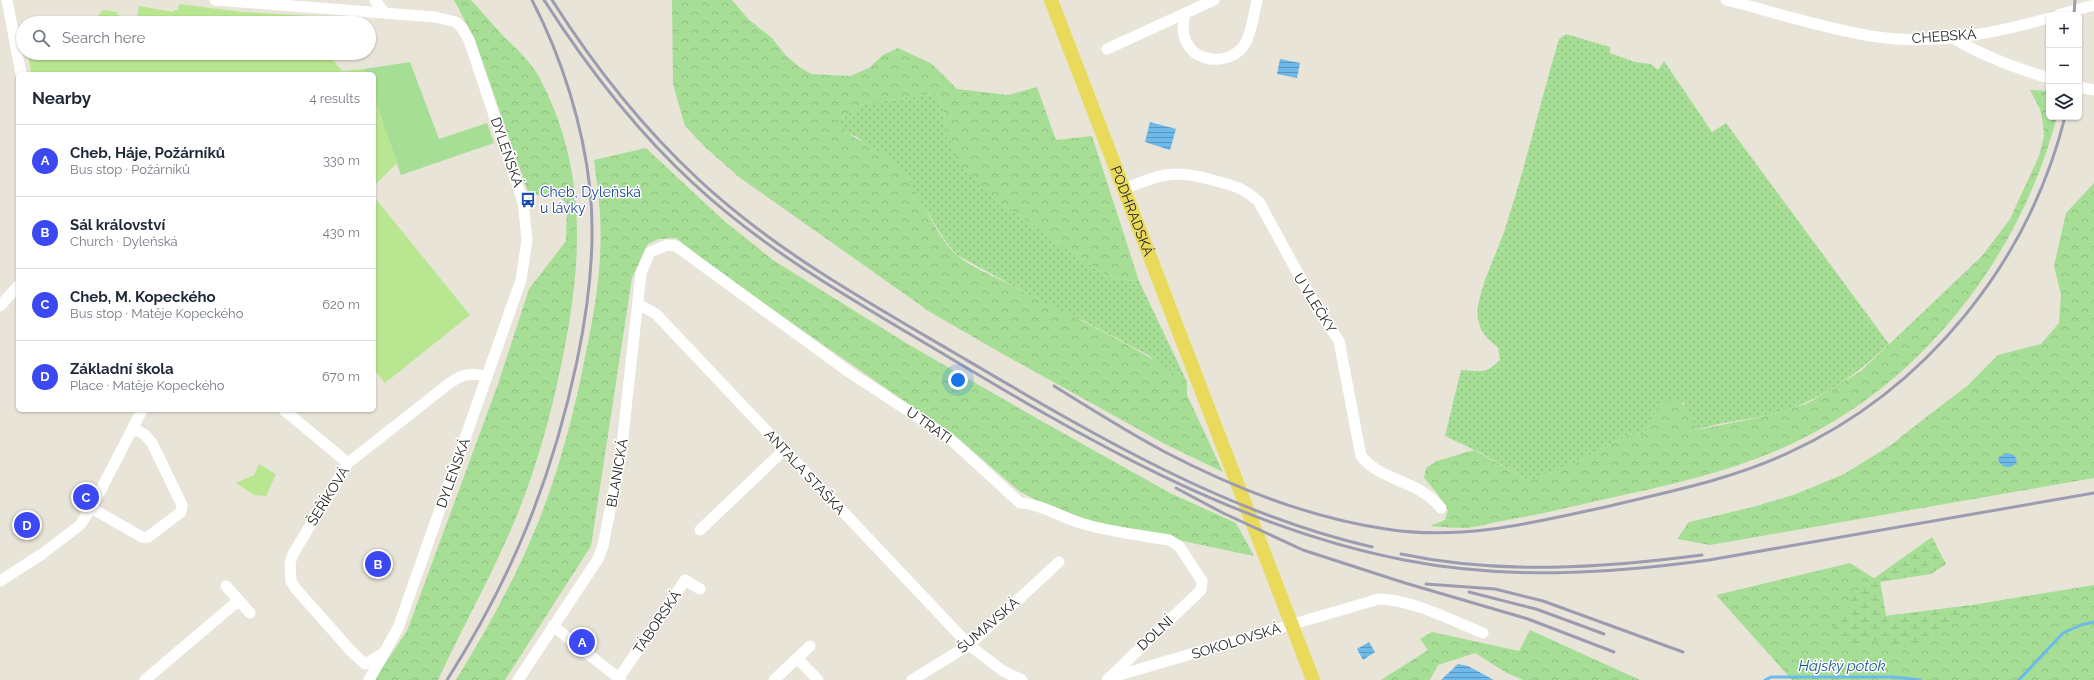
<!DOCTYPE html>
<meta charset="utf-8">
<style>
:root{--surface:#fff;--page:#f2f2f3;--text:#1f2937;--muted:#747a83;--line:#e0e1e3;--accent:#3c48f2}
body{margin:0;font-family:Raleway,sans-serif;background:var(--page);color:var(--text)}
.controls{position:absolute;right:12px;top:12px;display:grid;overflow:hidden;border-radius:6px;box-shadow:0 1px 3px #0004}
.controls button{width:36px;height:36px;display:grid;place-items:center;padding:0;border:0;border-bottom:1px solid var(--line);background:var(--surface);color:var(--text);font:20px sans-serif}
.you{position:absolute;left:958px;top:380px;width:14px;height:14px;margin:-10px;border:3px solid #fff;border-radius:50%;background:#1a73e8;box-shadow:0 0 0 6px #1a73e833}
.badge{display:grid;place-items:center;width:26px;height:26px;border-radius:50%;background:var(--accent);color:#fff;font-size:13px;font-weight:700}
.pin{position:absolute;translate:-50% -50%;border:2px solid #fff;box-shadow:0 1px 4px #0006}
.list{margin:0;padding:0;list-style:none}
h2{display:flex;justify-content:space-between;align-items:center;height:52px;margin:0;padding:0 16px;font-size:17px}
h2 small{font-size:13px;font-weight:400;color:var(--muted)}
.list li{display:grid;grid-template-columns:26px 1fr auto;gap:12px;align-items:center;box-sizing:border-box;height:72px;padding:0 16px;border-top:1px solid var(--line)}
.list b{display:block;font-size:15px;white-space:nowrap}
.list p{margin:0;font-size:13px;white-space:nowrap;color:var(--muted)}
.list em{font-size:13px;font-style:normal;color:var(--muted)}
.icon{flex:none;width:22px;height:22px;fill:none;stroke:currentColor;stroke-width:2;stroke-linecap:round;stroke-linejoin:round}
.map{position:relative;flex:none;width:2094px;height:680px;overflow:hidden}
.search{position:absolute;background:var(--surface);box-shadow:0 1px 3px #0004;left:16px;top:16px;width:360px;height:44px;display:flex;align-items:center;gap:10px;box-sizing:border-box;padding:0 14px;border-radius:22px;color:var(--muted);font-size:15px}
.panel{position:absolute;background:var(--surface);box-shadow:0 1px 3px #0004;left:16px;top:72px;width:360px;height:340px;border-radius:6px}
.map>svg:first-child{display:block}
</style>
<div class="map">
<svg width="2094" height="680" viewBox="0 0 2094 680">
<defs>
<pattern id="grass-dots" width="8" height="8" patternUnits="userSpaceOnUse"><rect width="8" height="8" fill="#a6de96"/><path d="M2 2h.1M6 6h.1" fill="none" stroke="#8fbe81" stroke-width="1.8" stroke-linecap="round"/></pattern>
<pattern id="forest-crowns" width="20" height="18" patternUnits="userSpaceOnUse"><rect width="20" height="18" fill="#a6de96"/><path d="M2 6a3 3 0 1 1 6 0M12 15a3 3 0 1 1 6 0" fill="none" stroke="#8fbe81"/></pattern>
<pattern id="wetland-marsh" width="20" height="14" patternUnits="userSpaceOnUse"><rect width="20" height="14" fill="#a6de96"/><path d="M1 5h8M5 5V1M11 12h8M15 12V8" fill="none" stroke="#8fbe81"/></pattern>
<pattern id="water-rules" width="6" height="5" patternUnits="userSpaceOnUse"><rect width="6" height="5" fill="#6db9e9"/><path d="M0 2.5h6" fill="none" stroke="#5a96bd"/></pattern>
</defs>
<rect width="100%" height="100%" fill="#e9e4d8"/>
<!-- grass -->
<path fill="url(#grass-dots)" d="M1566 34 1610 47V53L1635 62 1651 64 1658 70 1664 61 1712 132 1726 123 1889 344C1855 376 1816 404 1769 415 1746 420 1720 422 1697 430L1683 402 1647 428 1643 436 1629 434 1576 463 1532 480 1526 479 1481 453 1445 436 1461 370C1481 371 1485 375 1500 360L1498 347C1488 340 1480 332 1478 319 1474 298 1497 253 1504 232 1525 169 1540 103 1559 39Z
M936 93 943 108 947 133 993 198 1110 278 1139 281 1187 382 1164 369 1148 355 1082 320 1061 312 957 255 944 239 908 181 857 137C847 133 841 130 837 120L864 104Z"/>
<!-- forest -->
<path fill="url(#forest-crowns)" d="M454 0H471C483 13 494 26 506 39 517 49 530 62 538 75 590 171 582 268 560 371 549 422 535 472 515 520 492 575 463 626 438 680H374L407 631 498 384 529 289 566 241 567 203 555 194 529 195 475 40Z
M672 0H732L748 19 772 38 787 57 801 68 811 74 850 76 869 68 883 55 898 48 932 64 957 89 1008 95 1037 87 1056 140 1092 136 1139 281 1110 278 993 198 959 166 947 133 943 108 936 93 864 104 837 120C844 137 877 147 892 160 920 185 930 231 957 255 970 267 996 277 1013 286 1071 317 1133 343 1187 382V395L1223 472 1165 444 1001 353 930 312 739 177 705 147 685 126 673 84Z
M2030 90 2049 91V117H2057C2019 259 1921 386 1785 447 1729 472 1669 485 1610 498 1574 506 1538 515 1502 521 1491 523 1478 527 1466 528 1454 528 1442 527 1430 526L1445 520 1448 510 1436 492 1424 478 1426 468 1437 461 1474 450 1526 479 1532 480 1576 463 1629 434 1643 436C1652 420 1656 399 1678 399L1687 408 1697 430 1770 415 1808 403 1861 371 1982 256 2010 219 2039 156 2044 136 2043 124 2040 109Z
M646 148 723 220 773 260 906 343 1045 423 1170 493 1236 523 1254 556 1068 517 1019 491 959 439 727 278 676 238 658 239 648 244 632 278 591 546 505 680H456C487 630 515 579 537 525 559 471 574 414 585 357 595 311 603 262 600 214 599 196 596 178 594 160Z
M2094 183V478L1710 545 1677 539 1689 522 1753 507 1796 494 1844 474 1891 445 1925 418 1967 386 1998 355 2041 344 2059 323 2061 295 2054 266 2066 213Z
M1850 563 1880 582 1886 616 1972 605 2094 585V680H1792L1716 595Z
M1530 630 1640 680H1523L1507 673 1475 653 1438 665 1430 680H1381L1428 650 1420 639 1432 632 1519 651Z"/>
<!-- wetland -->
<path fill="url(#wetland-marsh)" d="M1932 537 1946 564 1931 574 1880 582 1886 616 1972 605 1915 649 1884 638 1853 648 1841 641 1832 629 1846 611 1852 594Z"/>
<!-- garden -->
<path fill="#a6de96" d="M410 62 439 139 487 123 494 143 401 175 374 97V74H366L364 69Z"/>
<!-- pitch -->
<path fill="#b8e691" d="M179 4 242 12 313 16 312 23H76L94 20 103 10 117 12V15L137 19 139 6 174 12V10H178Z
M28 53H327L342 71 364 69 366 74H31Z
M374 97 397 163 374 186Z
M375 198 470 315 385 383 374 370Z
M259 464 276 474 266 496 254 495 236 483 254 475Z"/>
<!-- water -->
<path fill="url(#water-rules)" d="M1280 59 1300 63 1297 78 1277 74Z
M1150 122 1176 129 1170 150 1145 142Z
M2007 453 2014 455 2017 460C2016 467 2009 468 2003 466L1998 461 1999 457Z
M1369 642 1375 652 1363 660 1357 649Z
M1458 664 1468 666 1494 680H1441Z"/>
<g fill="none" stroke-linecap="round" stroke-linejoin="round">
<!-- stream -->
<path stroke="#6db9e9" stroke-width="3" d="M1765 680 1771 677H1893L1920 680
M2019 680 2063 633 2081 625 2094 622"/>
<!-- minor -->
<path stroke="#fff" stroke-width="11" d="M7 0 21 74
M215 0 435 17 456 22 462 28 469 40 523 202 527 240 521 280 398 628 369 680
M375 0 384 12
M1726 0C1774 12 1822 28 1871 36 1931 46 1992 34 2049 18
M1185 14C1172 63 1231 72 1246 42 1252 30 1254 13 1257 0
M2058 15 2094 5
M1953 38C1983 56 2015 68 2049 78
M1107 49 1214 0
M2079 87 2094 90
M1124 189C1163 173 1175 169 1216 181 1235 186 1244 188 1259 202L1318 310 1339 341 1361 456C1382 482 1417 479 1441 508
M638 304 656 314 969 645 1003 671 1022 680
M0 306 18 286
M284 410 348 463
M91 508 142 537H148L181 512 182 505 152 443 144 434 133 428
M700 530 784 450
M0 581 42 554 80 525 93 505 142 410
M226 586 250 613
M553 626 621 680
M384 653 365 664 351 651 296 589 291 581 290 563 293 554 348 463 451 382C463 374 473 372 487 377
M798 659 818 680
M619 678 685 580 700 589
M1109 678 1379 599C1413 600 1451 620 1483 633
M145 680 239 600
M518 680 598 559 603 546 621 454 641 273 650 252 667 245 676 246 849 372 948 437 1020 503C1042 504 1062 518 1084 524 1111 532 1140 535 1169 540L1179 546 1202 581 1201 590 1107 680
M774 680 810 646
M912 680 969 645 1059 562"/>
<!-- major -->
<path stroke="#eada5c" stroke-width="14" id="s1" d="M1051 0 1313 680"/>
<!-- rail -->
<path stroke="#9c9cb1" stroke-width="3" d="M544 0C587 67 635 130 694 184 766 251 851 299 935 349 1082 437 1234 527 1404 560 1506 580 1607 574 1709 560L2094 493
M552 0C594 66 641 126 698 179 774 250 864 300 953 352 1084 429 1223 513 1372 547
M2074 15 2075 0
M1054 386C1091 409 1127 432 1165 452 1232 487 1311 518 1386 529 1461 541 1532 523 1605 507 1667 492 1730 480 1788 453 1926 390 2028 263 2065 117
M1176 488 1223 513 1303 550 1405 583 1528 619 1614 652
M1401 554C1501 575 1602 568 1702 555
M1426 584 1495 589 1543 601 1683 652
M1469 592 1536 609 1604 634
M447 680C512 578 552 479 577 361 589 304 596 247 590 189 583 125 562 58 532 0"/>
</g>
<!-- icons -->
<defs>
<symbol id="bus-bare" viewBox="-9 -9 18 18"><path d="M-5-6H5V4H4V6H2V4H-2V6H-4V4H-5ZM-3.5-4V0h7V-4ZM-3.5 1.2v1.5H-2V1.2ZM2 1.2v1.5H3.5V1.2Z" fill="#1a4fb4" stroke="#fff" stroke-width="2.5" paint-order="stroke"/></symbol>
</defs>
<g fill-rule="evenodd">
<use href="#bus-bare" x="517" y="189" width="22" height="22"/>
</g>
<g text-anchor="middle" dominant-baseline="central" stroke-width="3" stroke-linejoin="round" paint-order="stroke">
<!-- street labels -->
<g font-size="14" fill="#272727" stroke="#fff">
<text transform="translate(1944 36) rotate(-4)">CHEBSKÁ</text>
<text transform="translate(507 152) rotate(71)">DYLEŇSKÁ</text>
<text stroke="none"><textPath href="#s1" startOffset="226">PODHRADSKÁ</textPath></text>
<text transform="translate(1315 303) rotate(58)">U VLEČKY</text>
<text transform="translate(929 425) rotate(35)">U TRATI</text>
<text transform="translate(805 472) rotate(47)">ANTALA STAŠKA</text>
<text transform="translate(453 473) rotate(-70)">DYLEŇSKÁ</text>
<text transform="translate(617 473) rotate(-80)">BLANICKÁ</text>
<text transform="translate(328 496) rotate(-58)">ŠEŘÍKOVÁ</text>
<text transform="translate(657 622) rotate(-56)">TÁBORSKÁ</text>
<text transform="translate(988 625) rotate(-41)">ŠUMAVSKÁ</text>
<text transform="translate(1155 633) rotate(-43)">DOLNÍ</text>
<text transform="translate(1236 641) rotate(-17)">SOKOLOVSKÁ</text>
</g>
<!-- transit labels -->
<g font-size="14" fill="#164399" stroke="#fff" text-anchor="start">
<text x="540" y="192">Cheb, Dyleňská<tspan x="540" dy="16">u lávky</tspan></text>
</g>
<!-- water labels -->
<g font-size="15" font-style="italic" fill="#12558f" stroke="#fff">
<text x="1842" y="666">Hájský potok</text>
</g>
</g>
</svg>
<div class="controls">
<button>+</button>
<button>−</button>
<button><svg class="icon" aria-label="layers" viewBox="0 0 24 24"><path d="M12 4l9 5-9 5-9-5zM3 14l9 5 9-5"/></svg></button>
</div>
<div class="you"></div>
<div class="pin badge" style="left:582px;top:642px">A</div>
<div class="pin badge" style="left:378px;top:564px">B</div>
<div class="pin badge" style="left:86px;top:497px">C</div>
<div class="pin badge" style="left:27px;top:525px">D</div>
<div class="search"><svg class="icon" aria-label="search" viewBox="0 0 24 24"><circle cx="10" cy="10" r="6"/><path d="M15 15l6 6"/></svg>Search here</div>
<section class="panel">
<h2>Nearby<small>4 results</small></h2>
<ul class="list">
<li><span class="badge">A</span><div><b>Cheb, Háje, Požárníků</b><p>Bus stop · Požárníků</p></div><em>330 m</em></li>
<li><span class="badge">B</span><div><b>Sál království</b><p>Church · Dyleňská</p></div><em>430 m</em></li>
<li><span class="badge">C</span><div><b>Cheb, M. Kopeckého</b><p>Bus stop · Matěje Kopeckého</p></div><em>620 m</em></li>
<li><span class="badge">D</span><div><b>Základní škola</b><p>Place · Matěje Kopeckého</p></div><em>670 m</em></li>
</ul>
</section>
</div>
